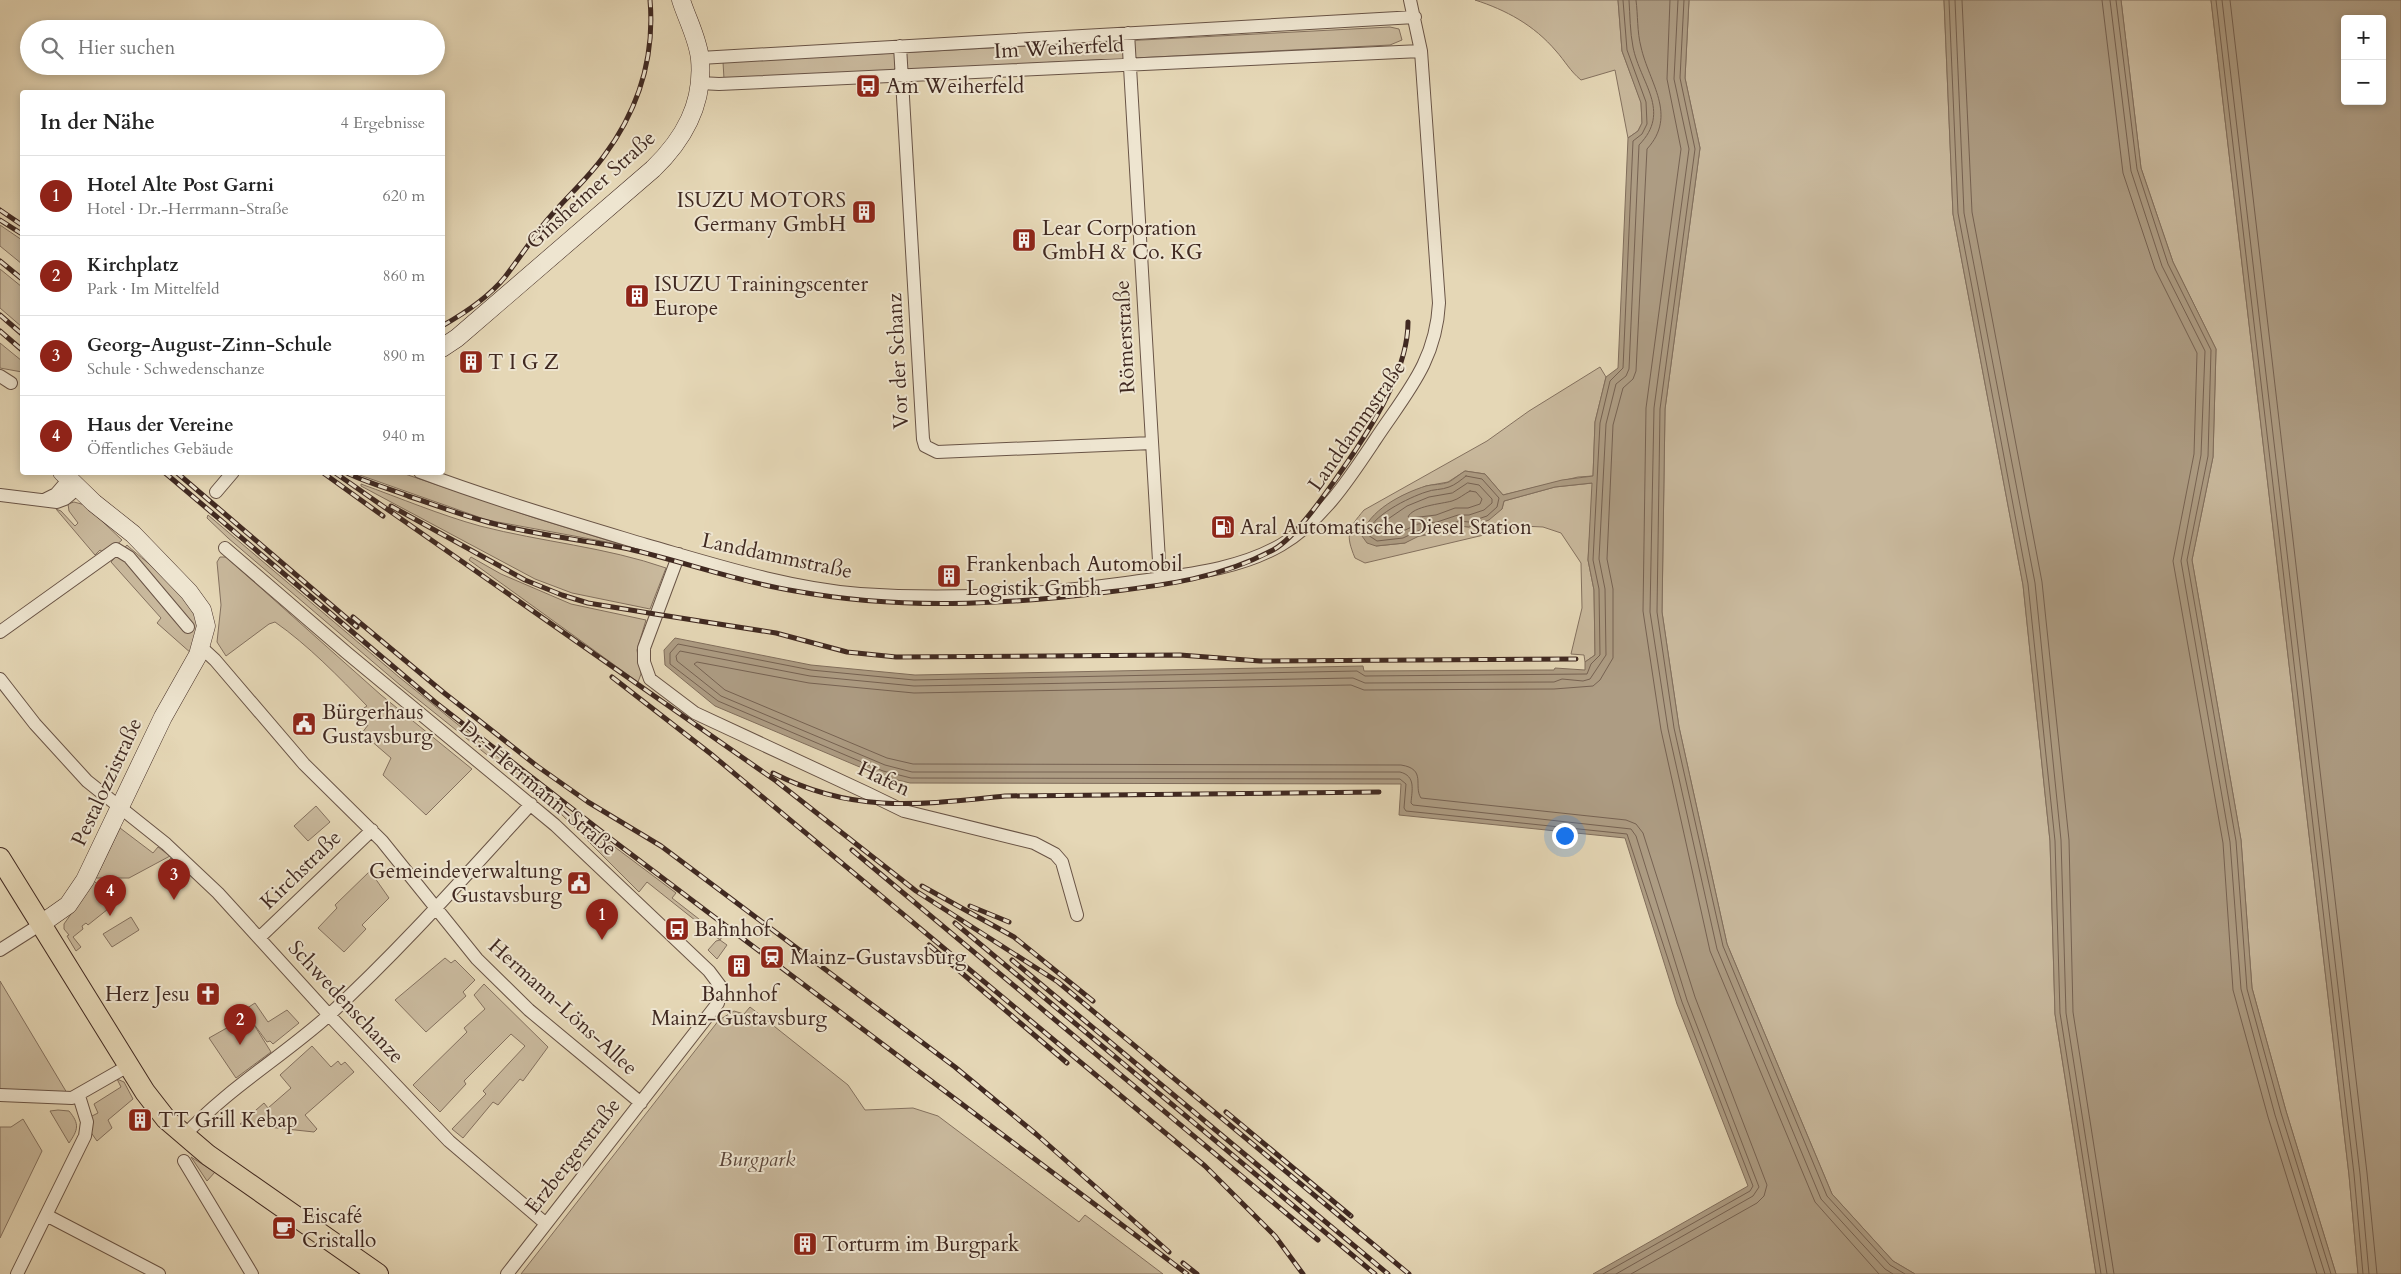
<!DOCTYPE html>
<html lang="de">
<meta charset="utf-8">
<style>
:root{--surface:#fff;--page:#f2f2f2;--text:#222;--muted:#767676;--line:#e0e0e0;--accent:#8f2418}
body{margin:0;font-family:Cardo,serif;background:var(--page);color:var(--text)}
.controls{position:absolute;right:15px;top:15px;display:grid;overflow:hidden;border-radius:5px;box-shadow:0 2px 8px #0003}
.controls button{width:45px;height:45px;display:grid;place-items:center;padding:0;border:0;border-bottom:1px solid var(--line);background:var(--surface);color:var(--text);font:25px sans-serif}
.you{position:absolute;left:1564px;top:835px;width:18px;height:18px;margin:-12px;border:4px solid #fff;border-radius:50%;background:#1a73e8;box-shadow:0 0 0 8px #1a73e833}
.badge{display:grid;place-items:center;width:32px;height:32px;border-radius:50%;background:var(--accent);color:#fff;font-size:16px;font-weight:700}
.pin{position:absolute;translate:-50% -41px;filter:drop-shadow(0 1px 2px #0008)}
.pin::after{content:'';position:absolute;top:26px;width:18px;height:15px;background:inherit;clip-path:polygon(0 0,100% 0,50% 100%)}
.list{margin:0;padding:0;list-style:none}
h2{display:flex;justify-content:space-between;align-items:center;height:65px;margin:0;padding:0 20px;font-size:21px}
h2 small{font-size:16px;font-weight:400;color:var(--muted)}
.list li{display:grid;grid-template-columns:32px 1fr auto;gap:15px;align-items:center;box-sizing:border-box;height:80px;padding:0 20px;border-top:1px solid var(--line)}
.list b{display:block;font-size:19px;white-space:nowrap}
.list p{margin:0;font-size:16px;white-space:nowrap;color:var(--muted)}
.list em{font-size:16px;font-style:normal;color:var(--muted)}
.icon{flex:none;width:28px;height:28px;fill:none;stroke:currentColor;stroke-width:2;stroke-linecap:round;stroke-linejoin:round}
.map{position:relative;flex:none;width:2401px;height:1274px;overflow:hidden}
.search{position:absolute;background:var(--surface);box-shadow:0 2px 8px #0003;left:20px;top:20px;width:425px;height:55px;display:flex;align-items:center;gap:12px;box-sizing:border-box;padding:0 18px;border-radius:28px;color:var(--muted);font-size:19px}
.panel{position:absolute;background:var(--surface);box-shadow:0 2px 8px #0003;left:20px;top:90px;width:425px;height:385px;border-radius:5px}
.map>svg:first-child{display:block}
</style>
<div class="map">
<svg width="2401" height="1274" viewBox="0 0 2401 1274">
<rect width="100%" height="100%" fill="#e5d7b6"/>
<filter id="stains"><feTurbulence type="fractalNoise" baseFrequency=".004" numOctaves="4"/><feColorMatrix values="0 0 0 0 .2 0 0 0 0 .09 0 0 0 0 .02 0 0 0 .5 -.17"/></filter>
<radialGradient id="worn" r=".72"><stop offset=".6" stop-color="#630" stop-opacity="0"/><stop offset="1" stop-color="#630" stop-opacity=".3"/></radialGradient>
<!-- green -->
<path fill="#c9b99d" stroke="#84715f" d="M1475 0H1618L1622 51 1641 102 1642 123 1638 131 1628 138 1615 70 1581 80C1570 71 1565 61 1556 51 1534 25 1506 10 1475 0Z
M1689 0H1944L1953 214 2023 585 2050 841 2055 1014 2096 1274H1915L1893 1261 1832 1194 1727 944 1679 727 1662 612 1665 409 1700 148 1685 78Z
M2121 0H2211L2349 1175 2358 1274H2336L2286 1111 2252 988 2241 840 2192 560 2213 457 2216 349 2173 262 2141 168Z
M1390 27 1399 29 1402 40 1390 45 724 79 723 62Z
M0 225 22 240V264L0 246Z
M0 269 22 287V327L0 308Z
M0 343 22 361V372L0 368Z
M1600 367 1606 377 1595 422 1593 476 1578 477 1503 495 1485 474 1465 471 1448 482 1426 486 1402 496 1380 510 1376 546 1405 543 1414 537 1440 533 1459 526 1469 527 1502 509 1504 501 1555 487 1593 483 1588 560 1594 590 1595 655 1585 662 1584 655 1571 654 1582 608 1581 563 1561 533 1543 527 1522 526 1365 563 1355 558C1345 534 1348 529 1364 510L1487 441 1529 411Z
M354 473H402L535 518 623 545 487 520Z
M361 484C400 498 440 515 480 526 542 542 606 547 666 568L650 609 572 593 535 579 361 486Z
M74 502 85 505 122 540 106 554 100 550 95 555 56 509 61 511 75 526 78 523 69 511 68 504Z
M208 515 399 677 539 790 676 893 672 898 722 937 720 940 647 882 639 892 562 815 400 685 228 538 207 518Z
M127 545C148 565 200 599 197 631 196 638 193 646 192 654L157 623 161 618 111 562Z
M220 557H226L381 695 472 769 426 815 383 775 391 758 362 733 368 725 356 713 367 706C339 677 308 645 275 622L269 624 226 656 217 642 221 605 217 562Z
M471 557 501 574 571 604 646 620 637 650 641 674 638 682 469 560Z
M316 806 330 822 308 841 294 826Z
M120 828 153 853 158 847 170 856 129 878H96Z
M171 858 187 874 178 885 166 863Z
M370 871 389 898 362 925 366 929 344 952 318 928 337 908 335 905Z
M94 881 117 902 113 905 111 903 106 906 108 909 88 925 86 923 82 926 83 929 73 937 81 947 76 951 67 936 69 935 64 929V924Z
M131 917 139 930 112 947 103 934Z
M720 940 727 945 717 959 708 950 716 941Z
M445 958 451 963 455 960 475 980 463 992 466 996 426 1032 395 1000Z
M0 981 67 1093 0 1089Z
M484 984 548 1047 523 1081 520 1079 498 1105 493 1102 463 1138 452 1129 486 1094 483 1091 525 1046 511 1034 464 1081 466 1084 440 1112 413 1085 467 1032 464 1028 485 1009 474 995Z
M255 1003 268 1022 287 1010 299 1023 273 1044 270 1041 267 1042 251 1020 271 1052 236 1078 209 1038 248 1016 244 1010Z
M750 1007 848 1085 865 1110 913 1108 938 1116 1079 1222 1085 1215 1163 1274H521L719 1020 734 1011 744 1014Z
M312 1046 331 1067 338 1061 341 1065 345 1062 354 1072 305 1115 317 1129 314 1132 240 1124 264 1103 268 1108 291 1088 280 1075Z
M117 1079 124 1082 133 1099 108 1120 112 1128 97 1141 90 1131V1117L98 1113 94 1104 121 1087Z
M58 1110 69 1111C80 1124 78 1130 69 1143L50 1111Z
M23 1119 42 1151 0 1238V1127H11Z
M191 1157 215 1172 207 1181Z"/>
<!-- water -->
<path fill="#ad9c83" stroke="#816e5c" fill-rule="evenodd" d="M1618 0H1689L1685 78 1700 148 1665 409 1662 612 1679 727 1727 944 1832 1194 1893 1261 1915 1274H1593L1748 1186 1677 1004 1625 838 1399 815 1401 784 910 783 881 776 715 706 665 665 664 650 675 638 811 665 915 675 1363 666 1364 671 1554 670 1555 668 1585 670V662L1595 655 1594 590 1588 560 1592 483 1555 487 1504 501 1502 509 1489 520 1469 527 1459 526 1440 533 1421 535 1405 543 1376 546 1367 543 1362 536C1367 511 1403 493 1426 486 1433 484 1442 485 1449 482 1454 479 1460 474 1465 471L1485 474 1503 495 1562 480 1593 476 1595 422 1606 377 1618 368 1628 138 1638 131 1642 123 1641 103 1622 51Z
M1944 0H2121L2141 168 2173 262 2216 349 2213 457 2192 560 2241 840 2252 988 2286 1111 2336 1274H2096L2055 1014 2050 841 2023 585 1953 214Z
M2211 0H2401V1274H2358L2349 1175ZM2345 19H2382V101H2345Z"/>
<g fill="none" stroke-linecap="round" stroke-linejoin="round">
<!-- shore -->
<path stroke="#766252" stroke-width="1" d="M1670 0 1667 79 1681 149 1646 408 1643 611 1661 730 1710 951 1815 1202 1879 1274
M1678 0 1674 79 1689 149 1654 408 1650 612 1668 729 1717 949 1821 1199 1885 1269 1893 1274
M1684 0 1680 78 1695 149 1660 409 1657 612 1674 728 1723 946 1827 1196 1890 1265 1905 1274
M1949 0 1958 213 2028 584 2055 841 2060 1013 2101 1274
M1955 0 1964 213 2035 583 2061 840 2066 1013 2107 1274
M1962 0 1972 212 2042 582 2069 840 2073 1012 2114 1274
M2102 0 2123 173 2155 269 2197 353 2194 454 2173 561 2223 843 2233 990 2268 1117 2317 1274
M2110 0 2131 171 2162 266 2205 351 2201 455 2181 561 2230 842 2241 989 2275 1115 2325 1274
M2116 0 2137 169 2168 264 2211 350 2208 456 2187 560 2236 841 2247 989 2281 1113 2331 1274
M2216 0 2354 1174 2363 1274
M2222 0 2360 1174 2369 1274
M2230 0 2367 1173 2377 1274
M1466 476 1482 479 1499 498 1497 507 1487 516 1469 522 1459 521 1439 529 1420 530 1403 538 1377 541 1368 535C1368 517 1410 497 1426 492 1433 489 1442 490 1449 487 1455 485 1461 480 1466 476Z
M1468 483 1479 485 1492 499V503L1484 510 1469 515H1458L1437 522 1418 524 1401 532 1375 533 1388 519 1407 506 1429 497 1452 493Z
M1470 491 1476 492 1482 499 1480 504 1468 508H1455L1436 515 1411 518 1408 517C1413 506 1441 504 1452 501 1459 499 1464 494 1470 491Z
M1603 1274 1750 1191 1753 1186 1682 1002 1627 834 1406 811 1404 808 1406 784 1400 779 911 778 883 771 718 701 670 664V653L678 644 811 670 914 680 1357 671 1365 676 1587 674 1591 664 1600 655 1599 589 1593 560 1600 423 1610 381 1623 368 1633 141 1642 134 1647 124 1646 102 1627 50 1623 0
M1616 1274 1753 1196 1759 1187 1687 1000 1636 836 1631 829 1413 805 1411 803C1412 790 1416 776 1400 772H912L885 765 721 696 677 661 676 656 680 651 810 676 914 686 1353 678 1365 683 1554 682 1562 679 1583 681 1590 679 1606 655 1605 589 1599 559 1606 424 1616 384 1626 376 1629 369 1639 145C1672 111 1640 83 1633 47 1630 32 1630 15 1629 0
M1631 1274 1757 1203 1764 1196 1767 1185 1695 997 1643 833 1636 824 1626 820 1421 798C1413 786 1427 769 1401 765L913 764 887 758 725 690 694 664 697 662 809 683 914 693 1351 685 1364 690 1554 689 1593 686 1600 680 1613 658V589L1607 559 1613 425 1623 388 1633 379 1636 371 1647 149C1678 115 1649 83 1641 47 1637 32 1638 15 1636 0"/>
<defs>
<path id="street" d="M1128 33 1160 578
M900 46 923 439 925 446 937 452 1152 443
M700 58 1415 17
M700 83 719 84 1421 51
M0 376 11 383
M420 472C495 500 570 522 646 545 716 565 787 588 860 594 948 600 1038 595 1126 583 1177 575 1234 572 1281 545 1322 521 1349 479 1375 440 1406 393 1436 362 1439 303L1421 51 1410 0
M216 492 233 472
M0 495 57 502 65 499 78 488
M44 500 56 494 68 480
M225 548 347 653 555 825 709 971 721 987 718 1003 507 1274
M679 554 644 648V662L650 679 695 713 867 793 904 811 1034 843 1055 854 1062 862 1077 915
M0 632 116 549 129 557 188 627
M202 648 215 660 304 764 382 841 477 959 529 1010 641 1103
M0 679 35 724 87 781 166 844 218 893 329 1015 449 1141 545 1223
M259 938 372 830
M0 950 41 924
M0 1095 72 1098 128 1066
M184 1136C227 1089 282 1057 329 1015 401 949 465 876 531 804
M184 1161 252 1274
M46 1215 159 1274
M17 1274 85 1136 87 1122 79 1096"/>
<path id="secondary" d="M442 348 457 338 653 169C684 139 704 104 700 59 698 39 687 19 681 0
M41 924 68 905 85 880 163 717 198 655 206 626 202 610 189 592 133 534 94 503 62 472"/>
<path id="primary" d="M0 858 145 1092 166 1119 208 1155 378 1274"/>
</defs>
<!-- street casing -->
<use href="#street" stroke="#695446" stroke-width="14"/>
<!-- secondary casing -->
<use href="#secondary" stroke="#402921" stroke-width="19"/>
<!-- primary casing -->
<use href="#primary" stroke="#402921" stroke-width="22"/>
<!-- street -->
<use href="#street" stroke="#eee5d0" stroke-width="12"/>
<!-- secondary -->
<use href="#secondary" stroke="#eee5d0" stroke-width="18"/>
<!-- primary -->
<use href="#primary" stroke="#e5d7b6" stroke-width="20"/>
<defs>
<path id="rail" d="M0 210 22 225
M0 220 22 234
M0 261 22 279
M0 315 22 334
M442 326C465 313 488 298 505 277 518 260 530 242 543 225 562 201 586 181 604 156 638 110 655 58 650 0
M0 331 22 350
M164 472 435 702 615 842 1187 1274
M176 472 357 627
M322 472 383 516
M334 472 776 781 916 891 1058 982 1409 1274
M345 472C365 482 387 488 408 496 433 504 458 514 484 521 531 535 581 539 629 549 685 562 739 582 795 591 899 610 1004 605 1108 592 1166 585 1221 578 1273 550 1299 536 1337 477 1355 451 1378 416 1408 366 1408 322
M391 506 525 580 562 595 588 603 655 614 776 633 847 652 896 657 1180 655 1260 661 1576 659
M353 617 443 692 537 766 588 802 661 846 955 1067 1036 1134 1169 1252
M612 677 711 754 1205 1166 1275 1236 1303 1274
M773 773C853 814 919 805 1005 796L1379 792
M852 850 1318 1240
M922 886 1014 937 1093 1001
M970 906 1009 922
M955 923 1375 1274
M929 945 1067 1063
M1012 960 1388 1274
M1226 1112 1351 1216
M1183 1263 1197 1274"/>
</defs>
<!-- rail casing -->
<use href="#rail" stroke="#402921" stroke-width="5"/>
<!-- rail -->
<use href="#rail" stroke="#eee5d0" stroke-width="3" stroke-dasharray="9" stroke-linecap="butt"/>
</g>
<!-- icons -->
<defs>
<symbol id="bus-square" viewBox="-11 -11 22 22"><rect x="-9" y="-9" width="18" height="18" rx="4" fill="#8f2418" stroke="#eee5d0"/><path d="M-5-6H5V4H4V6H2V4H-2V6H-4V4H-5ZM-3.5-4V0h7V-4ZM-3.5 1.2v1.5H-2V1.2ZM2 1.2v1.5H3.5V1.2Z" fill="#fff"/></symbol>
<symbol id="building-square" viewBox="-11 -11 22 22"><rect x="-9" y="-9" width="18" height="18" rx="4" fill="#8f2418" stroke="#eee5d0"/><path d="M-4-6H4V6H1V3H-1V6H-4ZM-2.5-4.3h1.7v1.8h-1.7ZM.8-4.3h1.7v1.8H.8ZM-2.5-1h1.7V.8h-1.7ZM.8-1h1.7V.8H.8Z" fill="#fff"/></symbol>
<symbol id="fuel-square" viewBox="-11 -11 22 22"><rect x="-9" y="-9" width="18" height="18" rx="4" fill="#8f2418" stroke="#eee5d0"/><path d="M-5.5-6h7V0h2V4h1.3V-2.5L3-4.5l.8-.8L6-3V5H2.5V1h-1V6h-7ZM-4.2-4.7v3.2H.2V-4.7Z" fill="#fff"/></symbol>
<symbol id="civic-square" viewBox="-11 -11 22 22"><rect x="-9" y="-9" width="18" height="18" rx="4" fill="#8f2418" stroke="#eee5d0"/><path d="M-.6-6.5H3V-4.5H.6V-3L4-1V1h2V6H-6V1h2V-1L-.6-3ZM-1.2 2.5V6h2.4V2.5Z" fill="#fff"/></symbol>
<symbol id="station-square" viewBox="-11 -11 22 22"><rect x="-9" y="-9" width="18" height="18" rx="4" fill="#8f2418" stroke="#eee5d0"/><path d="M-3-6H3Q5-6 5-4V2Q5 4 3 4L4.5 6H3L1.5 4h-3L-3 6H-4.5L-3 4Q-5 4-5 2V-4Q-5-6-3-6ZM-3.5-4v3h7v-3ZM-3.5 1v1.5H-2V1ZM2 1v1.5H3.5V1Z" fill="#fff"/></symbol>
<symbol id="church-square" viewBox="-11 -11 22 22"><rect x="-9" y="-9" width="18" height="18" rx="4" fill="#8f2418" stroke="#eee5d0"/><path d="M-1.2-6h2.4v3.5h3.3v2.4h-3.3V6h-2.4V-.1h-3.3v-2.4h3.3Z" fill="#fff"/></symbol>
<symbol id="cafe-square" viewBox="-11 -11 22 22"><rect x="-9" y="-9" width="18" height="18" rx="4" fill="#8f2418" stroke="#eee5d0"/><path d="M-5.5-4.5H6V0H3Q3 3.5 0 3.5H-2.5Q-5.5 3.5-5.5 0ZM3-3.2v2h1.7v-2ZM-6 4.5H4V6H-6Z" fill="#fff"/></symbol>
</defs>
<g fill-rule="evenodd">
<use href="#bus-square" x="854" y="72" width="28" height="28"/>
<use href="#building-square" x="850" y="198" width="28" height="28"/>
<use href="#building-square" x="1010" y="226" width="28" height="28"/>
<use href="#building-square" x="623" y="282" width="28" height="28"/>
<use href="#building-square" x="457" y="348" width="28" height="28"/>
<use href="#fuel-square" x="1209" y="513" width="28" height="28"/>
<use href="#building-square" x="935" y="562" width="28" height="28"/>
<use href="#civic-square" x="290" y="710" width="28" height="28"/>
<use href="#civic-square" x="565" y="869" width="28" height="28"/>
<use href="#bus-square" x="663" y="915" width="28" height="28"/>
<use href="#station-square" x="758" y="943" width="28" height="28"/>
<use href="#building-square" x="725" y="952" width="28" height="28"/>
<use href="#church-square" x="194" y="980" width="28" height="28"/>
<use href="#building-square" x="126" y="1106" width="28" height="28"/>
<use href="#cafe-square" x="270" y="1214" width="28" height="28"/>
<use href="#building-square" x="791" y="1230" width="28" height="28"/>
</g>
<g text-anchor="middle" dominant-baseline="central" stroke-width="4" stroke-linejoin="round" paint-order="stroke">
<!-- street labels -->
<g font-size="21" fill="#402921" stroke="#eee5d0">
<text transform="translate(1059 48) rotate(-3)">Im Weiherfeld</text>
<text transform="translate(591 190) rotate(-42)">Ginsheimer Straße</text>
<text transform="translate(1125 337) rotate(-93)">Römerstraße</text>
<text transform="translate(898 361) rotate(-93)">Vor der Schanz</text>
<text transform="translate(1357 426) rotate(-55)">Landdammstraße</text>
<text transform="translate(777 556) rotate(12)">Landdammstraße</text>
<text transform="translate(884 779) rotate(25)">Hafen</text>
<text transform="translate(107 782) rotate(-65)">Pestalozzistraße</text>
<text transform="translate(538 788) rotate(40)">Dr.-Herrmann-Straße</text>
<text transform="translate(301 870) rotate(-44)">Kirchstraße</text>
<text transform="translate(346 1002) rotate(47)">Schwedenschanze</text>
<text transform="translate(563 1007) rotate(42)">Hermann-Löns-Allee</text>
<text transform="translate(573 1156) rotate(-52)">Erzbergerstraße</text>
</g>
<!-- poi labels -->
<g font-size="21" fill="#402921" stroke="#eee5d0" text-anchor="start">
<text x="886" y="86">Am Weiherfeld</text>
<text x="846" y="200" text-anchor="end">ISUZU MOTORS<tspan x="846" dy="24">Germany GmbH</tspan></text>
<text x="1042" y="228">Lear Corporation<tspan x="1042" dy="24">GmbH &amp; Co. KG</tspan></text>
<text x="654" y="284">ISUZU Trainingscenter<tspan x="654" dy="24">Europe</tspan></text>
<text x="488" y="362">T I G Z</text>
<text x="1240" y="527">Aral Automatische Diesel Station</text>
<text x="966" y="564">Frankenbach Automobil<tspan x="966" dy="24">Logistik Gmbh</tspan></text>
<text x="322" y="712">Bürgerhaus<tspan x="322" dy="24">Gustavsburg</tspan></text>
<text x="562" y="871" text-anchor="end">Gemeindeverwaltung<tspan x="562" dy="24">Gustavsburg</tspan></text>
<text x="694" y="929">Bahnhof</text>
<text x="790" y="957">Mainz-Gustavsburg</text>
<text x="190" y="994" text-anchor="end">Herz Jesu</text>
<text x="739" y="994" text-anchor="middle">Bahnhof<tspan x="739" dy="24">Mainz-Gustavsburg</tspan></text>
<text x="158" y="1120">TT Grill Kebap</text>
<text x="302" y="1216">Eiscafé<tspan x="302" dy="24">Cristallo</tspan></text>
<text x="822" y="1244">Torturm im Burgpark</text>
</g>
<!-- park labels -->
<g font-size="21" font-style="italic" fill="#5b463a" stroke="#eee5d0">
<text x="757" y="1159">Burgpark</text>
</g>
</g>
<rect width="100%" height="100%" filter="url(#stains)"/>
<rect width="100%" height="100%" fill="url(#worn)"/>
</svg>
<div class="controls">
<button>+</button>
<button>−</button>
</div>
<div class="you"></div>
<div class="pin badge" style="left:602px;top:940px">1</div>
<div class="pin badge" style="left:240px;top:1045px">2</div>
<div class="pin badge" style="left:174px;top:900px">3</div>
<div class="pin badge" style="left:110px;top:916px">4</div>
<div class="search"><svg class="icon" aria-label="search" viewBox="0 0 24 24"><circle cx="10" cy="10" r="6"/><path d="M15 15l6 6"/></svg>Hier suchen</div>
<section class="panel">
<h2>In der Nähe<small>4 Ergebnisse</small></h2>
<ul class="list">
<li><span class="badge">1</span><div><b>Hotel Alte Post Garni</b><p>Hotel · Dr.-Herrmann-Straße</p></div><em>620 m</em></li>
<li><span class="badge">2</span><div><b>Kirchplatz</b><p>Park · Im Mittelfeld</p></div><em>860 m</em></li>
<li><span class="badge">3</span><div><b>Georg-August-Zinn-Schule</b><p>Schule · Schwedenschanze</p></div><em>890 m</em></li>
<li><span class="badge">4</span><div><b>Haus der Vereine</b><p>Öffentliches Gebäude</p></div><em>940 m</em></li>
</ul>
</section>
</div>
